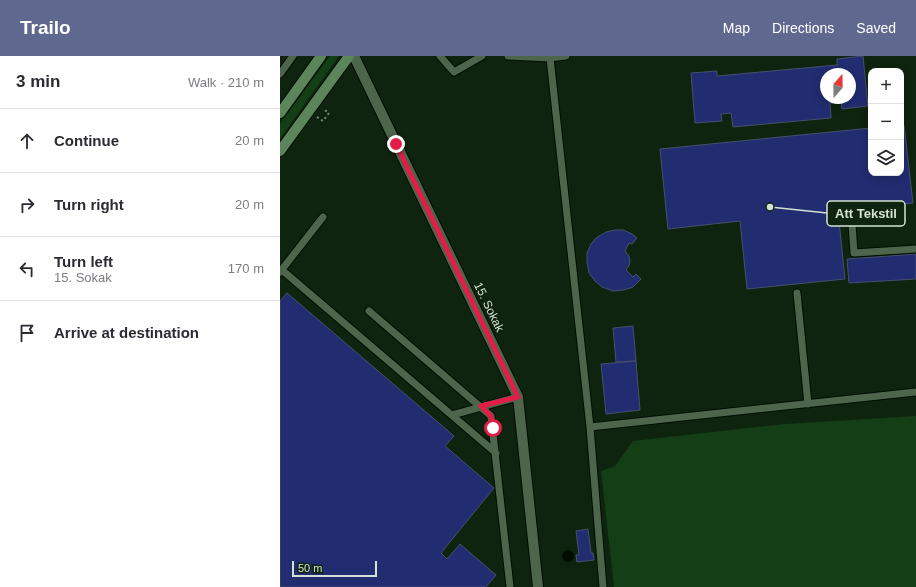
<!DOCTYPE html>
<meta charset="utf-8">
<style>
:root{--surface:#fff;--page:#f7f7f7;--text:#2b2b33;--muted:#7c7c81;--line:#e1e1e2;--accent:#5f688e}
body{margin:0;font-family:Helvetica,sans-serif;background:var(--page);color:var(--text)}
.controls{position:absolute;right:12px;top:12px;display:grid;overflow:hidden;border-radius:8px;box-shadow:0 2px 10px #0003}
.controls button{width:36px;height:36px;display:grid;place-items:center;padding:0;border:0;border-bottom:1px solid var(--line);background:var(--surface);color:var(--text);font:20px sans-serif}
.compass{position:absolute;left:540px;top:12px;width:36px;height:36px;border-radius:50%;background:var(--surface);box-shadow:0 2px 10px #0003;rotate:20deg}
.scale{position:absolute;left:12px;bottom:10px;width:85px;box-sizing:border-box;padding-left:4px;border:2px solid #d4e2d3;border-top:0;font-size:11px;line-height:14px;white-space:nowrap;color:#d4e2d3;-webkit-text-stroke:3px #0e240e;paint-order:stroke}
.stop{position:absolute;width:12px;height:12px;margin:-9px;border:3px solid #e11d48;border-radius:50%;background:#fff}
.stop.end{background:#e11d48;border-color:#fff;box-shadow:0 1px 4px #0008}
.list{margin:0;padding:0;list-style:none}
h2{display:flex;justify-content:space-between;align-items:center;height:52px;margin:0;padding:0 16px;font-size:17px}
h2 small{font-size:13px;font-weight:400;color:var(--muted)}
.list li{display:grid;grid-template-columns:26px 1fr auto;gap:12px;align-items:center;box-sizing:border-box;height:64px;padding:0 16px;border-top:1px solid var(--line)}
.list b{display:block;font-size:15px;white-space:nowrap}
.list p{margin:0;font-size:13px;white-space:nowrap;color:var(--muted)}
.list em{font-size:13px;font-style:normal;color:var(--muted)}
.icon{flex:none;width:22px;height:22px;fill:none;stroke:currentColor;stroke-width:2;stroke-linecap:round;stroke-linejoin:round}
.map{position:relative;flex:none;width:636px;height:531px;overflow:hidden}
header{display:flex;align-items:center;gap:24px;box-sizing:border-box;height:56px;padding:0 20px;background:var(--accent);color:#fff}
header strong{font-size:19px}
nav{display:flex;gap:22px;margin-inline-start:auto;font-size:14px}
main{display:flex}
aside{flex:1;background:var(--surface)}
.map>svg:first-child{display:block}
</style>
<header>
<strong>Trailo</strong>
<nav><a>Map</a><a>Directions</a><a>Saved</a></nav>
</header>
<main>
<aside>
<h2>3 min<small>Walk · 210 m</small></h2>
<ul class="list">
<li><svg class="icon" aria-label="ahead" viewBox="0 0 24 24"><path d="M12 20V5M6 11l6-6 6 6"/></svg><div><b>Continue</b></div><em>20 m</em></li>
<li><svg class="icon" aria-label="right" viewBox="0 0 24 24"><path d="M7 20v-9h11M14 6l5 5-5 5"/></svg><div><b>Turn right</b></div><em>20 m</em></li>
<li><svg class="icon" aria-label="left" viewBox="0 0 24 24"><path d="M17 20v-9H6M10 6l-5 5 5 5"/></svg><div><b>Turn left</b><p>15. Sokak</p></div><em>170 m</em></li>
<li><svg class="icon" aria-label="arrive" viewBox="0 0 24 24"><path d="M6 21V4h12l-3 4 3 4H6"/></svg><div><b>Arrive at destination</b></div></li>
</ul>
</aside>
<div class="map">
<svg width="636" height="531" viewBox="0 0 636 531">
<rect width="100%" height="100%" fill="#0e240e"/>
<!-- green -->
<path fill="#143e15" d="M50 0H59L0 83V68Z
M636 360V531H334L321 415 335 410 353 385 505 368Z"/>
<!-- water -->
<path fill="#000c00" d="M282 500a6 6 0 1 1 12 0a6 6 0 1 1-12 0Z"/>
<!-- building -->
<path fill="#222c70" stroke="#47506d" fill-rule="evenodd" d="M583 0 588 50 562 53 561 46 550 47 551 62 453 71 451 57 441 58 442 65 415 67 411 17 437 15V20L557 9V3ZM546 18H570V42H546Z
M621 69H624L633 147 558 155 565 223 467 233 460 165 388 173 380 93 591 72V117H621Z
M335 174H343L352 178 357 182 352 188 349 187 345 195 349 200 350 205 349 210 346 214 353 221 356 218 361 223 353 231 344 234 333 235 322 231 315 225 309 217 307 206V197L311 188 316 182 326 176Z
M636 198V223L569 227 567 203Z
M7 237 174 380 165 390 214 432 161 497 167 503 180 488 216 519 206 531H0V245Z
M353 270 356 305 336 306 333 272Z
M356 305 360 354 326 358 321 308Z
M308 473 311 497H313L314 504 297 506 296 499H299L296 475Z"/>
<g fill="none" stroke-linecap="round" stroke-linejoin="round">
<defs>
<path id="service" d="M160 0 174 16 202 0
M228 0 270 2 310 371 323 531
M270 2 286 0
M0 18 13 0
M572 168 574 197 636 193
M2 214 216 397
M0 216 43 161
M517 237 528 348
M89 255 211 360 230 531
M172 359 238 341
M310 371 636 336"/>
<path id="minor" d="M74 0 238 341 258 531"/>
<path id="secondary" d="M0 57 41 0
M0 95 69 0"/>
</defs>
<!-- service casing -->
<use href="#service" stroke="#000d00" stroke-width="9"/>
<!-- minor casing -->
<use href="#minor" stroke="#000d00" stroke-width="12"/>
<!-- secondary casing -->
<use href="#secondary" stroke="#000d00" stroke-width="12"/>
<!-- path -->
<path stroke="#7a8b79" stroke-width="2" stroke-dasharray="2 3" stroke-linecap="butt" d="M37 61 43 65 49 57 43 53"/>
<!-- service -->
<use href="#service" stroke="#4c654b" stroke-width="7"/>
<!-- minor -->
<use href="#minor" stroke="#4c654b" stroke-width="10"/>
<!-- secondary -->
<use href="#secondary" stroke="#5c855b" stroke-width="10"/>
</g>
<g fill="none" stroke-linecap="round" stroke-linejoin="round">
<!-- route -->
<path stroke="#e11d48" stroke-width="5" d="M116 88 238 341 201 350 211 360 213 372"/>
</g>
<g text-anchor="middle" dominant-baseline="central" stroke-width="3" stroke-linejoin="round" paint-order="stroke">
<!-- street labels -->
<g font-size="12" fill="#d4e2d3" stroke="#0e240e">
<text transform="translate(209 251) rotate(64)">15. Sokak</text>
</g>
</g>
<!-- callouts -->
<path fill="none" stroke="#d4e2d3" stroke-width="1.5" d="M490 151L547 157"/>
<circle fill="#d4e2d3" stroke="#0e240e" stroke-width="1.5" cx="490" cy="151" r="4"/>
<rect fill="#0e240e" stroke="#d4e2d3" stroke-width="1.5" x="547" y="145" width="78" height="25" rx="4"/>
<g font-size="13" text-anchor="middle" font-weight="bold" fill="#d4e2d3">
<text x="586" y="162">Att Tekstil</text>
</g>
</svg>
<div class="controls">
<button>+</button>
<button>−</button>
<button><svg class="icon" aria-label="layers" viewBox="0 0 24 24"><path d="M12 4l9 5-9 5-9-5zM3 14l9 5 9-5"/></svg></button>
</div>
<svg class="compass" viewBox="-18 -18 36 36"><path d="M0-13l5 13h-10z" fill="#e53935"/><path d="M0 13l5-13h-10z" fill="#7c7c81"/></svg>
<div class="scale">50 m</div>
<div class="stop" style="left:213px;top:372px"></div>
<div class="stop end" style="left:116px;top:88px"></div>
</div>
</main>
